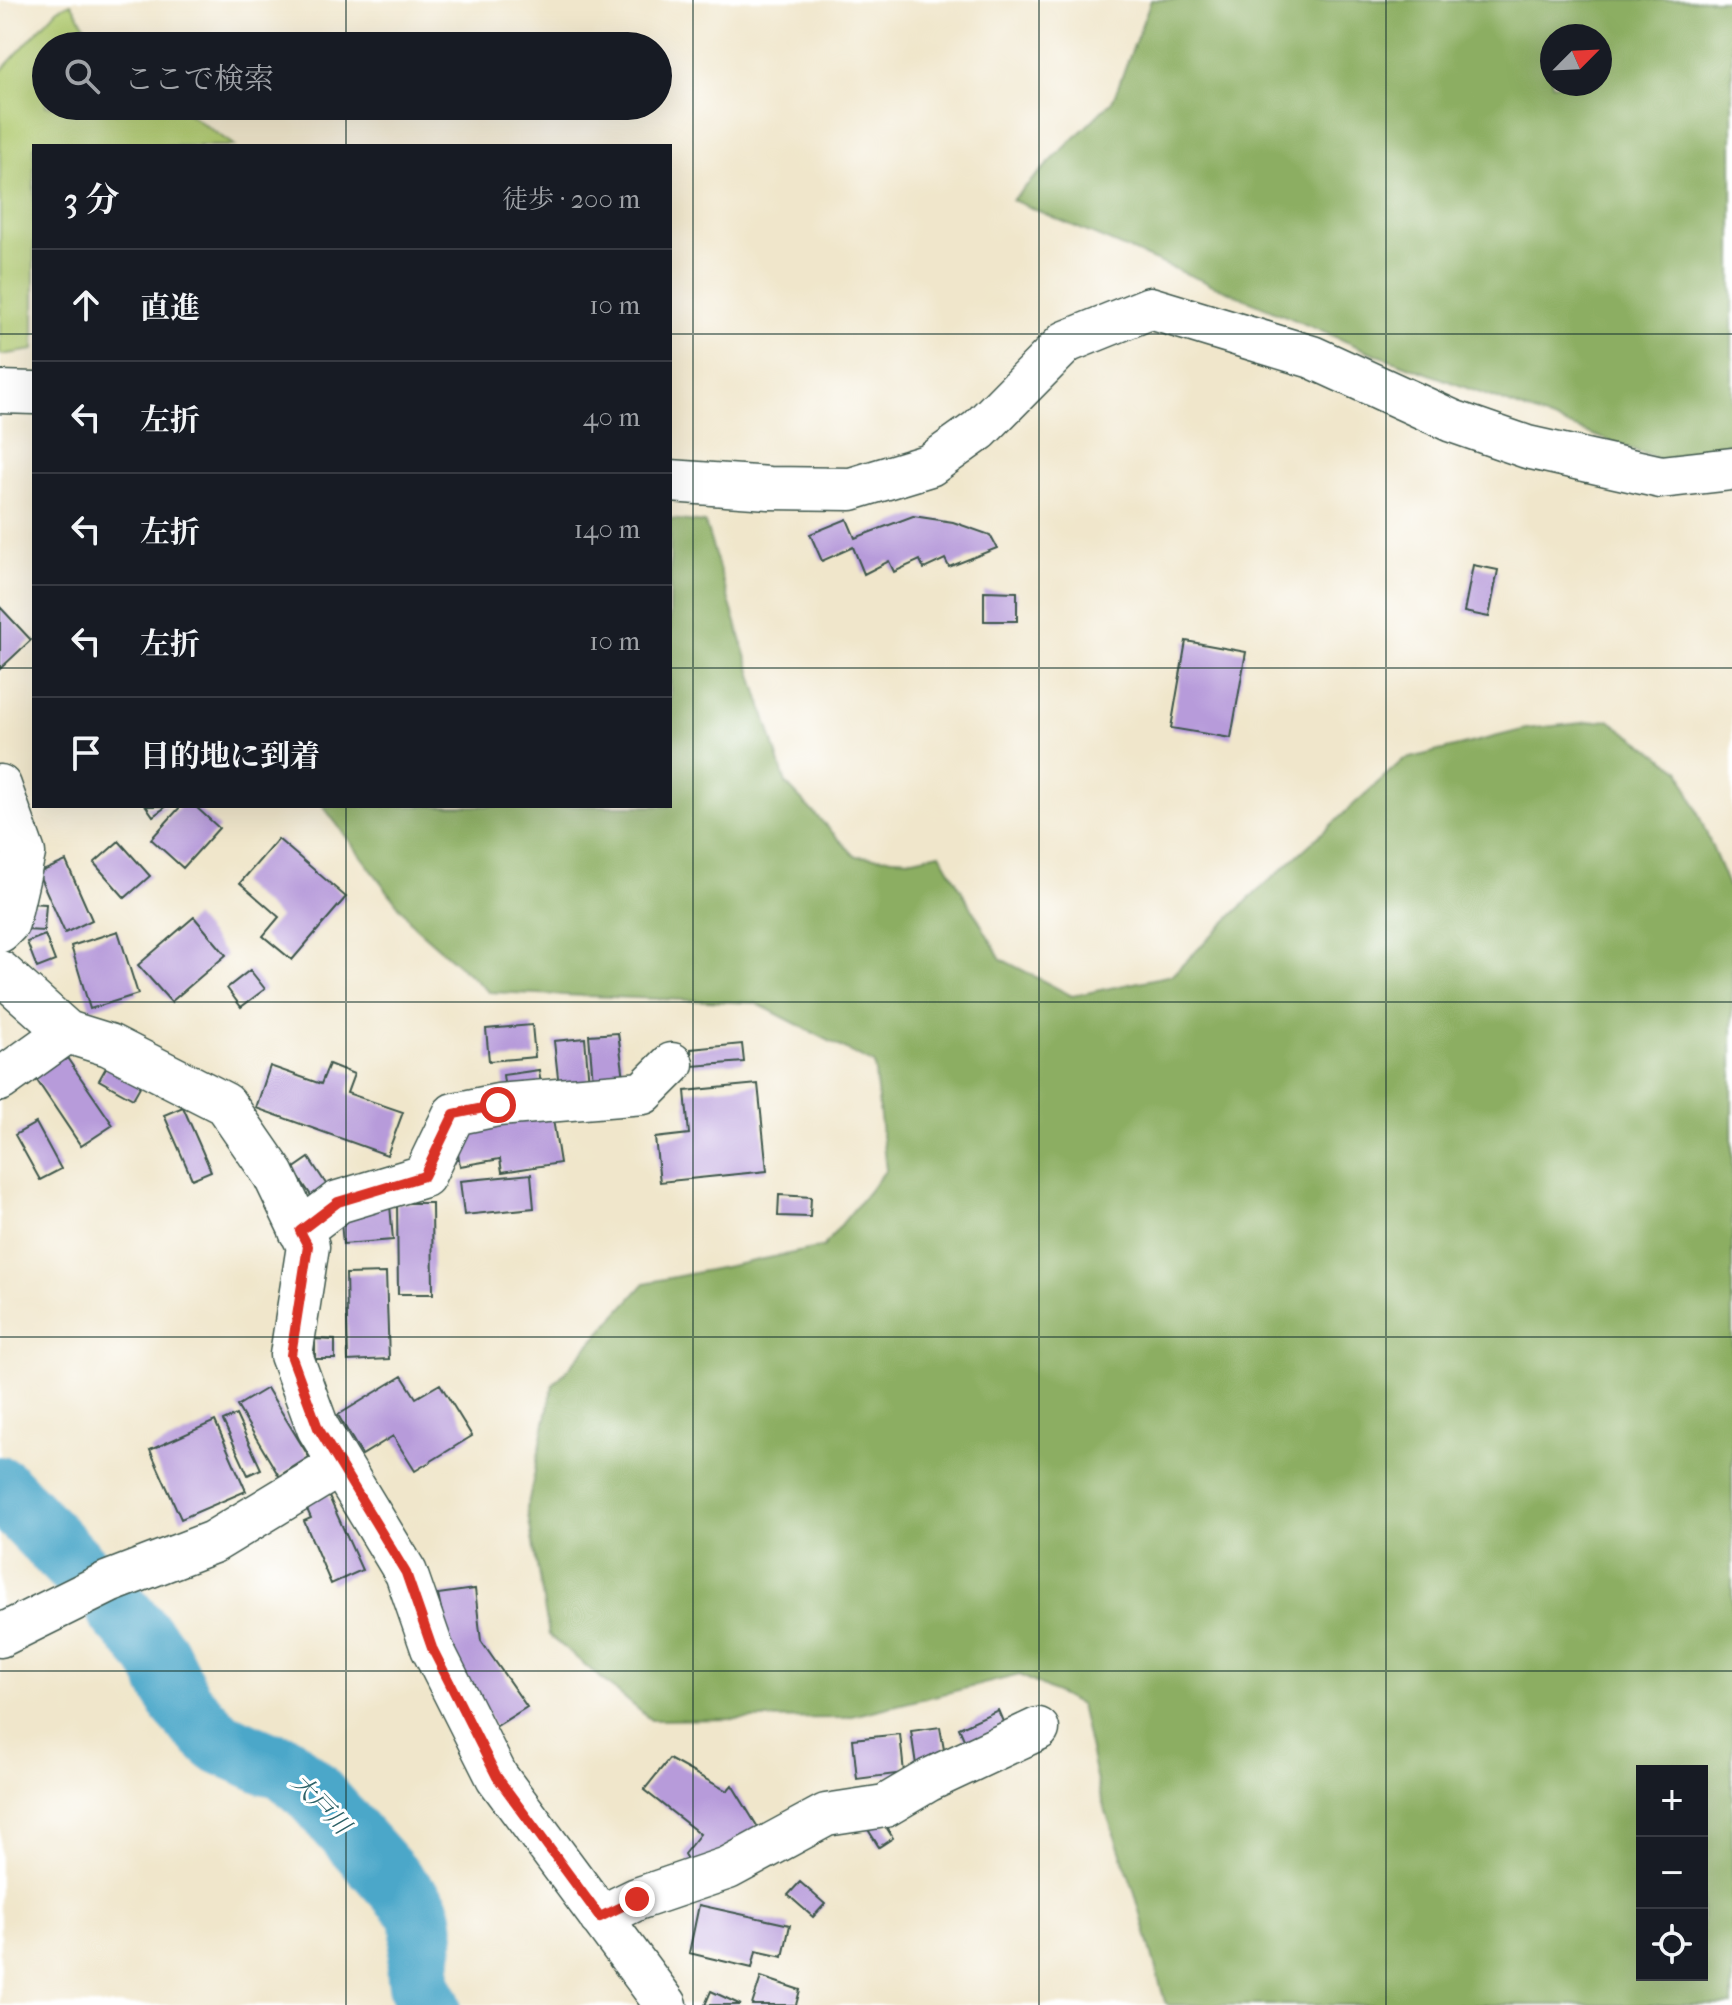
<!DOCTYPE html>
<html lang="ja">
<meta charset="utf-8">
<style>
:root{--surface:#171b24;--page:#242831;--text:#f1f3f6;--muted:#9ea1a6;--line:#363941}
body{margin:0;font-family:"IM FELL French Canon","Noto Serif JP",serif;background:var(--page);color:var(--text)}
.controls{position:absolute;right:24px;bottom:24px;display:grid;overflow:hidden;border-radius:0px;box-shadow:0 8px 32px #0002}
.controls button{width:72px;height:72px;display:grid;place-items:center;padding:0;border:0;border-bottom:2px solid var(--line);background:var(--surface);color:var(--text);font:40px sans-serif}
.compass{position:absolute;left:1540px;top:24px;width:72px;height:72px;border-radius:50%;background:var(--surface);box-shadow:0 8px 32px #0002;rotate:66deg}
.stop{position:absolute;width:24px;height:24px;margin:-18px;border:6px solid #d93025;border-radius:50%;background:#fff}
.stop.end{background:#d93025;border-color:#fff;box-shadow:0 2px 8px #0008}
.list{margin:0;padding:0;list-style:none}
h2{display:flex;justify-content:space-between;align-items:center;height:104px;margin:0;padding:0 32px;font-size:34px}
h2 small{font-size:26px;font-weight:400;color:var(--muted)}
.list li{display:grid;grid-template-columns:52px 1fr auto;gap:24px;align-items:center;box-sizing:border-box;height:112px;padding:0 32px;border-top:2px solid var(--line)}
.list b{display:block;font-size:30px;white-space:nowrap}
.list em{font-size:26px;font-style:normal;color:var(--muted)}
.icon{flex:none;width:44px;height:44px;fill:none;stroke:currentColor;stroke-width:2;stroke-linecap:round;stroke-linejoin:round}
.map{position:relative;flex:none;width:1732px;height:2005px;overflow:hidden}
.search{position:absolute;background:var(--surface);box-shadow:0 8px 32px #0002;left:32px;top:32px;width:640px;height:88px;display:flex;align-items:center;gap:20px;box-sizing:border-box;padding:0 28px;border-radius:44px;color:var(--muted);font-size:30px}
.panel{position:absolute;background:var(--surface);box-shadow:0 8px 32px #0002;left:32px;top:144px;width:640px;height:664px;border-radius:0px}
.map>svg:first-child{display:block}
</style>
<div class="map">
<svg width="1732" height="2005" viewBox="0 0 1732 2005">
<rect width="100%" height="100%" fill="#fff"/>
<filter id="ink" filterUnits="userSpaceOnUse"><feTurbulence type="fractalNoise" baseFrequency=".0125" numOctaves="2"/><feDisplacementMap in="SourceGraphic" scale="16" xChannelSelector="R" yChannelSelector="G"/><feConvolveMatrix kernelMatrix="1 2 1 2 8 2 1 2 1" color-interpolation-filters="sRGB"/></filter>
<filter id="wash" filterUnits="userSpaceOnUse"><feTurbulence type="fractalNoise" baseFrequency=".006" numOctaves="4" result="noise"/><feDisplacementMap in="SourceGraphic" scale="32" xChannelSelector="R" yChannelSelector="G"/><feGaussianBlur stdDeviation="1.8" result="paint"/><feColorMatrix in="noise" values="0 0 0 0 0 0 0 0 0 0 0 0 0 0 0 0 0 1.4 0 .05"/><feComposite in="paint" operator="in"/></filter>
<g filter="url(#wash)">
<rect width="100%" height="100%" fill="#f0e6cb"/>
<!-- green -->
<path fill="#b0ca70" stroke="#688452" stroke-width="2" d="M71 3 97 46H46V106H177L235 146H34V350L0 355V72L58 9Z"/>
<!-- forest -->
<path fill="#8cae62" stroke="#56764b" stroke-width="2" fill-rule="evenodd" d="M1151 0H1732V443L1666 462 1373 353 1012 200 1113 100ZM1552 36H1600V84H1552Z
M670 519 705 523 786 784 855 856 913 859 940 853 1001 959 1072 996 1172 975 1248 900 1403 760 1526 729 1609 720 1680 770 1732 895V2005H1168L1165 2002 1135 1893 1100 1795 1080 1705 1020 1675 844 1718 651 1720 549 1635 527 1509 553 1385 645 1283 823 1247 886 1170 874 1064 756 1003 489 992 415 927 323 806H670ZM1642 1771H1702V1975H1642Z"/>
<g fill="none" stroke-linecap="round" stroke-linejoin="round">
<!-- river -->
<path stroke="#4ba7c9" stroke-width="64" d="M0 1488 82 1573
M118 1610 157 1654 181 1703 201 1725 219 1742 267 1763 283 1766 308 1787 419 1911C432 1947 405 1968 429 2005"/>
</g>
<g id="blocks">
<!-- building -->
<path fill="#b79bda" d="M913 516 953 522 990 535 997 548 949 567 945 559 924 569 920 560 894 572 889 561 864 574 853 547 822 561 810 534 847 519 855 538Z
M1473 565 1498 570 1489 617 1464 612Z
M984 591 1017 592V621H984Z
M0 607 31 640 0 669Z
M1186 641 1246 652 1231 738 1171 728Z
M146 806H167L153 816Z
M181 806H195L219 828 183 868 151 839Z
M278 839 346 897 292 960 263 936 279 917 240 883Z
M119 841 150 876 125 898 94 863Z
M66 861 92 920 65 933 38 873Z
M26 903 46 904 44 931 25 930Z
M194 917 226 955 171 1002 138 965Z
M118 931 138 994 90 1009 71 946Z
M45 935 55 961 37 968 27 942Z
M250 970 265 989 241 1007 227 988Z
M532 1025 535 1057 489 1061 486 1029Z
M618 1033 624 1078 593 1081 589 1035Z
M585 1038 589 1084 559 1087 554 1041Z
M742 1044 744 1062 692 1066 691 1049Z
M61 1049 113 1125 81 1146 30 1070Z
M108 1064 142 1083 133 1099 99 1080Z
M329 1064 354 1074 347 1093 403 1112 387 1155 256 1108 270 1066 321 1084Z
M539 1070 542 1094 506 1098 503 1075Z
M758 1084 767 1171 660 1182 655 1138 689 1134 685 1091Z
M183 1107 211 1171 192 1179 164 1115Z
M552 1113 560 1163 502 1172 500 1159 460 1166 454 1129Z
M36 1123 61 1169 40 1180 15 1135Z
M309 1158 332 1193 317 1204 293 1169Z
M531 1174 534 1208 464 1215 460 1181Z
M779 1195 811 1197 810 1217 778 1216Z
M397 1203H432L433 1294H398Z
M390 1205 393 1240 343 1244 340 1210Z
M386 1273 389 1359 348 1361 346 1274Z
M315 1339 335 1340V1359H315Z
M402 1376 416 1398 440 1384 472 1436 415 1471 393 1436 362 1455 338 1415Z
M267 1388 309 1457 279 1476 237 1406Z
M236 1415 261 1469 248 1475 223 1421Z
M215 1421 246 1491 181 1519 150 1450Z
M325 1488 362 1570 331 1584 304 1521 311 1518 302 1498Z
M475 1589 481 1641 527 1707 495 1727 450 1652 438 1594Z
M998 1710 1009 1736 970 1753 959 1728Z
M940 1727 946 1761 916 1765 911 1731Z
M900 1734 904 1773 857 1779 853 1739Z
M669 1759 727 1791 732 1785 762 1834 694 1872 684 1854 700 1834 644 1790Z
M876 1811 893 1838 879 1847 862 1820Z
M800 1882 825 1904 813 1917 788 1895Z
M699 1905 790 1925 783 1957 756 1951 752 1968 689 1953Z
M761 1977 800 1990 796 2005H752Z
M711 1991 741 2005H705Z"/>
</g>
</g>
<g filter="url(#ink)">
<use href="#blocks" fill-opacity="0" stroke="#3e564b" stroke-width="2"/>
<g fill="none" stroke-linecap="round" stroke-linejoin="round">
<defs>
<path id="minor" d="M0 392 34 393
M670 481 769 488 851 489 930 465 979 430 1066 342 1150 308 1312 357 1452 421 1527 447 1661 477 1732 469
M0 786 24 853 8 923 0 931
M0 972 67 1032 109 1045 225 1104 274 1175 308 1246 291 1355 318 1428 406 1573 432 1648 497 1777 666 2005
M0 1080 67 1032
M300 1231 338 1202 424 1176 454 1114 498 1105 643 1093 672 1064
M0 1636 109 1582 213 1542 340 1465
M600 1917 637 1899 728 1868 826 1815 885 1806 929 1780 1038 1729"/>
</defs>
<!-- minor casing -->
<use href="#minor" stroke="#3e564b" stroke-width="45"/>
<!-- minor -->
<use href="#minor" stroke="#fff" stroke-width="42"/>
</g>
</g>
<g fill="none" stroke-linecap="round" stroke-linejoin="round" filter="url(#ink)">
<!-- route -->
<path stroke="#d93025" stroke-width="10" d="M498 1105 454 1114 424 1176 338 1202 300 1231 308 1246 291 1355 318 1428 406 1573 432 1648 497 1777 600 1917 637 1899"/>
</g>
<!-- grid -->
<path fill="none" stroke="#1f3d34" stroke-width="2" stroke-opacity="0.55" d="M346 0V46M693 0V2005M1039 0V2005M1386 0V2005M346 106V146M0 334H34M670 334H1732M0 668H34M670 668H1732M346 806V2005M0 1002H1732M0 1337H1732M0 1671H1732"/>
<g text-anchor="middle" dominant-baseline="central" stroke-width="6" stroke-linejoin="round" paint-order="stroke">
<!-- water labels -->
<g font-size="24" font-style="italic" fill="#2e6268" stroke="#fff">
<text transform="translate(321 1804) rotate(46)">大戸川</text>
</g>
</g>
</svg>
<div class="controls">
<button>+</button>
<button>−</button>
<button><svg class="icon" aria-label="locate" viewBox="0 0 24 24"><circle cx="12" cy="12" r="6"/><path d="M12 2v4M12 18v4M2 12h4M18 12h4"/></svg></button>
</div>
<svg class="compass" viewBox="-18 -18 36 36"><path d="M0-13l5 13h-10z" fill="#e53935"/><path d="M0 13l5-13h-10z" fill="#9ea1a6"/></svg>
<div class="stop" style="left:498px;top:1105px"></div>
<div class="stop end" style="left:637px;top:1899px"></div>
<div class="search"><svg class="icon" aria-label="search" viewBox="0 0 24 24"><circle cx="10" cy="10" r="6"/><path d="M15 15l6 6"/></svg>ここで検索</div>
<section class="panel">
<h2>3 分<small>徒歩 · 200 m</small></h2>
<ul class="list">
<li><svg class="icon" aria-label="ahead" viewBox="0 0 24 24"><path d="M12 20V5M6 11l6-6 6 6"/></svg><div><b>直進</b></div><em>10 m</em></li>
<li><svg class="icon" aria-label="left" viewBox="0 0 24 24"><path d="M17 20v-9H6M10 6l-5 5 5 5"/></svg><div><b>左折</b></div><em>40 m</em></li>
<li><svg class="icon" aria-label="left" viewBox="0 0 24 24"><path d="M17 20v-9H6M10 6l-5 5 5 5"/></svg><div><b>左折</b></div><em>140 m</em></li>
<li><svg class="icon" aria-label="left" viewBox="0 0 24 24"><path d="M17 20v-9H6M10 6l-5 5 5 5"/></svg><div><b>左折</b></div><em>10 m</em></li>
<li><svg class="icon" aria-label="arrive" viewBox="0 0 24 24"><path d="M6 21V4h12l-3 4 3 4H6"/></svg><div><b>目的地に到着</b></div></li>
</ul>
</section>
</div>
